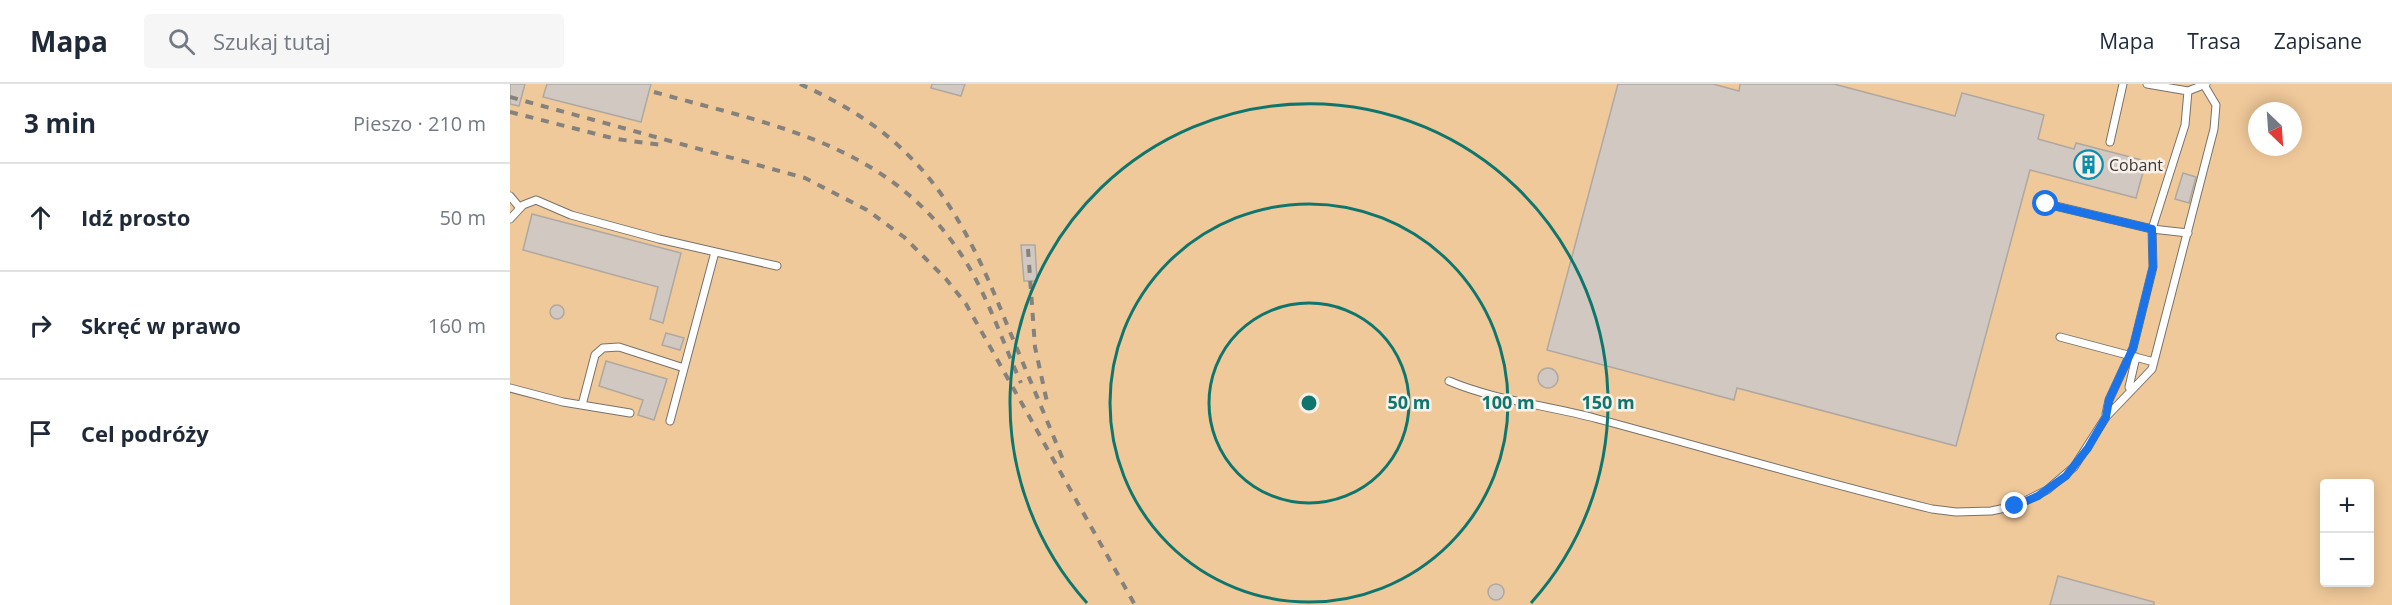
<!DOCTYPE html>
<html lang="pl">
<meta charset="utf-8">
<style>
:root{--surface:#fff;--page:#f6f6f7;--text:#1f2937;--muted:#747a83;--line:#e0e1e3}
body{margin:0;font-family:"Open Sans",sans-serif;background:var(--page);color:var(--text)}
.controls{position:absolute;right:18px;bottom:18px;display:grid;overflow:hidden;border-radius:6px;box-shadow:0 3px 15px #0003}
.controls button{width:54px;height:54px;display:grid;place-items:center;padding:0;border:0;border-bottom:2px solid var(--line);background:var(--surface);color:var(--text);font:30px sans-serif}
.compass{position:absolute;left:1738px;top:18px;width:54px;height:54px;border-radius:50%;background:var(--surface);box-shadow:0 3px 15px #0003;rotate:155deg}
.stop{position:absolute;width:18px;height:18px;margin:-14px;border:4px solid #1a73e8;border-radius:50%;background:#fff}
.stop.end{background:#1a73e8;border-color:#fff;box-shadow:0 2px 6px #0008}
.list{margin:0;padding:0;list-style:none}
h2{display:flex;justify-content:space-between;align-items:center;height:78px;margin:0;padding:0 24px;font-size:26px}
h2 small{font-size:20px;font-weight:400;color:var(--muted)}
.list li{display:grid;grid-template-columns:39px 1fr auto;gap:18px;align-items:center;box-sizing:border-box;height:108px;padding:0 24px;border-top:2px solid var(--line)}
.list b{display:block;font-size:22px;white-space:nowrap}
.list em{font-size:20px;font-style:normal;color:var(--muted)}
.icon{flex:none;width:33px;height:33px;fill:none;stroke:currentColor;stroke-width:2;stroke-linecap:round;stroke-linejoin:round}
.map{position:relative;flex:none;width:1882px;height:521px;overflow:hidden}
header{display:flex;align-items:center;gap:36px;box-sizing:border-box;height:84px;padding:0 30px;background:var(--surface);border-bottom:2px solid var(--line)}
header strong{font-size:28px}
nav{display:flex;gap:33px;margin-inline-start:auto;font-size:21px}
.search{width:420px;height:54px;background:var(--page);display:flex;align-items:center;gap:15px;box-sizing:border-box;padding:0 21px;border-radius:6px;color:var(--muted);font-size:22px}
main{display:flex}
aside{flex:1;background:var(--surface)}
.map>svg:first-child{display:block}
</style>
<header>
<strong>Mapa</strong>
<div class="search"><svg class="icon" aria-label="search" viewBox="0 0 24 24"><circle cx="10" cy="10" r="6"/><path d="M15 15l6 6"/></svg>Szukaj tutaj</div>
<nav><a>Mapa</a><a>Trasa</a><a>Zapisane</a></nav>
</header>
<main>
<aside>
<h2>3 min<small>Pieszo · 210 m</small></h2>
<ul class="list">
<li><svg class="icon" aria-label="ahead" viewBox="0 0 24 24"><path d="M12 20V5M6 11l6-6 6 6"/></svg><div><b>Idź prosto</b></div><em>50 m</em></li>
<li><svg class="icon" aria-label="right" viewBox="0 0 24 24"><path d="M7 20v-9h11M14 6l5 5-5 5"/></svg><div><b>Skręć w prawo</b></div><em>160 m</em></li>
<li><svg class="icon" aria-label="arrive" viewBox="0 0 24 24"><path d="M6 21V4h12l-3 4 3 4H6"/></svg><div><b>Cel podróży</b></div></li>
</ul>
</aside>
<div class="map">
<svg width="1882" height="521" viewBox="0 0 1882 521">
<rect width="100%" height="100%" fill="#ebe4dc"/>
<!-- green -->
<path fill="#f0c99a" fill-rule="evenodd" d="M0 0H1882V521H0ZM1747 27H1783V63H1747ZM1814 400H1860V498H1814Z"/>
<!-- building -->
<path fill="#d1c9c1" stroke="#afa8a0" stroke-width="1.5" d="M0 0H15L9 22 0 20Z
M37 0H141L131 38 33 13Z
M422 0H455L451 12 421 4Z
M1108 0H1203L1229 7 1230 0H1324L1445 32 1452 9 1534 31 1528 55 1564 65 1566 59 1636 77 1626 114 1520 86 1446 362 1227 304 1224 316 1037 266Z
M1673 89 1686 93 1679 119 1665 115Z
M22 130 171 169 153 239 140 235 148 203 13 166Z
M511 161H525L527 197H514Z
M40 228a7 7 0 1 1 14 0a7 7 0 1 1-14 0Z
M156 249 174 254 170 266 152 261Z
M96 277 157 295 144 336 128 331 133 316 89 302Z
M1028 294a10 10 0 1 1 20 0a10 10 0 1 1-20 0Z
M1548 492 1644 518V521H1540Z
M978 508a8 8 0 1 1 16 0a8 8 0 1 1-16 0Z"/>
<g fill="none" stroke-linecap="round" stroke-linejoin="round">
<defs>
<path id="lane" d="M1637 0 1678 7 1696 0
M1600 58 1613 0
M0 112 10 124
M1537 120 1642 145 1678 149
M0 135 13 121 26 116 61 131 149 155 267 182
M1550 253 1644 278
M939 297C986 317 1038 321 1088 335 1200 365 1310 398 1422 425L1446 428 1481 427 1505 422 1537 406 1564 383 1596 333 1642 285 1704 45 1706 21 1694 1
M1619 303 1626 273
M0 304 53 318 120 329
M72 321 85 271 93 264 109 263 174 284
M1596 330 1599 316 1623 264 1643 183 1642 145 1675 41 1678 7
M160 337 205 168"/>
</defs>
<!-- lane casing -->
<use href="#lane" stroke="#78726a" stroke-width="9"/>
<!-- lane -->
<use href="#lane" stroke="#fff" stroke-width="7"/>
<!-- rail -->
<path stroke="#85817c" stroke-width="4" stroke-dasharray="8 8" stroke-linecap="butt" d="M290 0C327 17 363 37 393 66 446 116 473 181 500 248 518 291 536 334 554 378
M144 8C273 44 391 62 463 190 482 225 495 263 511 299
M0 13 295 94 357 126 394 153 436 195 456 220 625 521
M0 28 106 55 152 61
M518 165 525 263 537 318"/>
</g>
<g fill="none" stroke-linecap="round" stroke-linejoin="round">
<!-- route -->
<path stroke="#1a73e8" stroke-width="8" d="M1505 422 1528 412 1556 392 1578 364 1596 333 1599 316 1623 264 1643 183 1642 145 1536 120"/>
</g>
<!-- distance rings -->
<g fill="none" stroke="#0f766e" stroke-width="3">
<circle cx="799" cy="319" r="100"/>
<circle cx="799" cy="319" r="199"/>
<path d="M577 519A299 299 0 1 1 1021 519"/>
</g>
<!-- icons -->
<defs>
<symbol id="building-ring" viewBox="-11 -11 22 22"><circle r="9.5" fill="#f9f1e9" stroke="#0b8dad" stroke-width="1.5"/><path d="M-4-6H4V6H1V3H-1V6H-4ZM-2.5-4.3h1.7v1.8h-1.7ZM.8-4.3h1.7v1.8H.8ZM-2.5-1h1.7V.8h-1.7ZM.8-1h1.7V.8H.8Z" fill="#0b8dad"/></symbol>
</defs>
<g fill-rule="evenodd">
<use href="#building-ring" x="1562" y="64" width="33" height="33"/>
</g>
<g text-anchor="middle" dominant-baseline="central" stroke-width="5" stroke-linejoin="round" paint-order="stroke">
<!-- poi labels -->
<g font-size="16" fill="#3a3734" stroke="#f9f1e9" text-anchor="start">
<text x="1599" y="81">Cobant</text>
</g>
</g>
<circle cx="799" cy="319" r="9" fill="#0f766e" stroke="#f9f1e9" stroke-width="3"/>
<g font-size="18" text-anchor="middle" font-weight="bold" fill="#0f766e" stroke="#f9f1e9" stroke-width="5" stroke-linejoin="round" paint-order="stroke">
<text x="899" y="325">50 m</text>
<text x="998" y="325">100 m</text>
<text x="1098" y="325">150 m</text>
</g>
</svg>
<div class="controls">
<button>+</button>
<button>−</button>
</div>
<svg class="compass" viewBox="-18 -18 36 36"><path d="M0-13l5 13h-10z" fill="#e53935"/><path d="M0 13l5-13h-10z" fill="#747a83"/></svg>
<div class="stop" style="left:1536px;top:120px"></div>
<div class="stop end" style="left:1505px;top:422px"></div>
</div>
</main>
